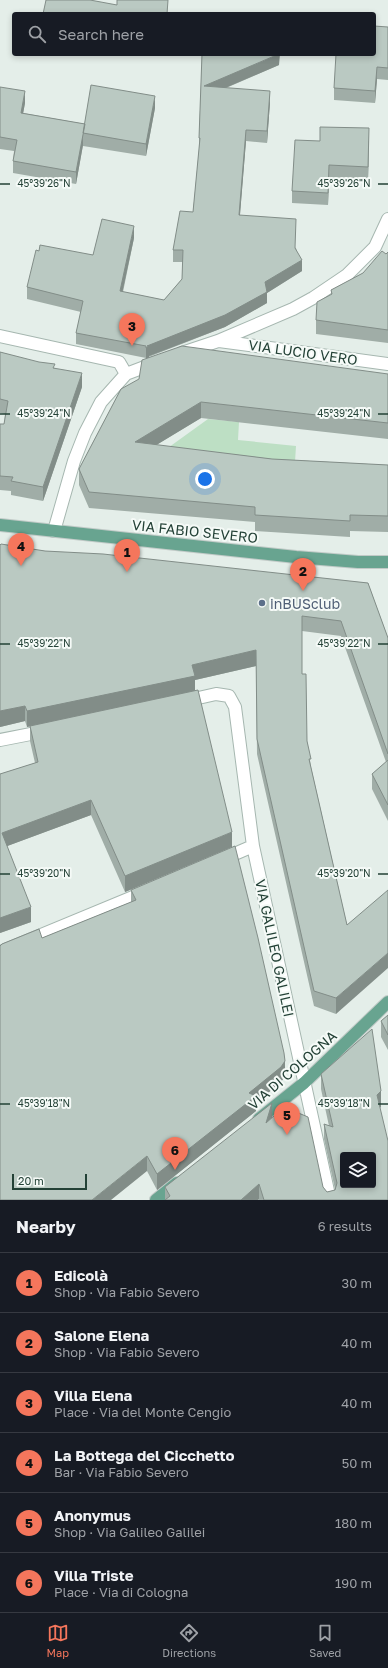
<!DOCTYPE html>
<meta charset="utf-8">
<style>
:root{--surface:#171b24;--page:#242831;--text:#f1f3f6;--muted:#9ea1a6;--line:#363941;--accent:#f5765c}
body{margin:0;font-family:"Golos Text",sans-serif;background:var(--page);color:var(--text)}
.controls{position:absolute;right:12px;bottom:12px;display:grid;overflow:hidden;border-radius:4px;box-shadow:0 2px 6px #0003}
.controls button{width:36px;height:36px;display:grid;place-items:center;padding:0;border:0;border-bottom:1px solid var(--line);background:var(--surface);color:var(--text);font:20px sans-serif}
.scale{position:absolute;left:12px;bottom:10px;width:75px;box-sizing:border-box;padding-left:4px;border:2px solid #234136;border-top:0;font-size:11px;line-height:14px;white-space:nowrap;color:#234136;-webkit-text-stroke:3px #f5faf7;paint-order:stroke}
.you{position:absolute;left:205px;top:479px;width:14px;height:14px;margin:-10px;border:3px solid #fff;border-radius:50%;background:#1a73e8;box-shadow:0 0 0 6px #1a73e833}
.badge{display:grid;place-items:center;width:26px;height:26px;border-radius:50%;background:var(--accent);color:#111;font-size:13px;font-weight:700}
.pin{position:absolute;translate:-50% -33px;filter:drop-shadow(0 1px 2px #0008)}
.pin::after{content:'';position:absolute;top:21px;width:14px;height:12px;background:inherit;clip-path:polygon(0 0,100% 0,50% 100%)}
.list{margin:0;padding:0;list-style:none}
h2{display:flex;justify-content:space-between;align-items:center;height:52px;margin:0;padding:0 16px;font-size:17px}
h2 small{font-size:13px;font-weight:400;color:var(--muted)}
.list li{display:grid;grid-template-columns:26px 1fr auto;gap:12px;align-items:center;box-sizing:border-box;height:60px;padding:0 16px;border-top:1px solid var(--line)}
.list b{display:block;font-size:15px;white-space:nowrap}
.list p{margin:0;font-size:13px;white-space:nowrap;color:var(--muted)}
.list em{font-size:13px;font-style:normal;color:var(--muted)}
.icon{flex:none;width:22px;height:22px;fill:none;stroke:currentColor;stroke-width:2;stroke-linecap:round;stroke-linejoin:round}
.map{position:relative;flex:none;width:388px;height:1200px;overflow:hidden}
.search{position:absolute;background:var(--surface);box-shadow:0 2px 6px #0003;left:12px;right:12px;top:12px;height:44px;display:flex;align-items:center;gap:10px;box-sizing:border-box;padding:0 14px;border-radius:4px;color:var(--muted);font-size:15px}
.sheet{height:412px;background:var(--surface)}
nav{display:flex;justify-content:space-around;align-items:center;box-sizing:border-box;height:56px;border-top:1px solid var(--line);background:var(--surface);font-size:11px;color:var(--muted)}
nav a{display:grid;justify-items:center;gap:2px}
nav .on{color:var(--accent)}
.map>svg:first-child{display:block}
</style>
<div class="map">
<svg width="388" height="1200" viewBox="0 0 388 1200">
<rect width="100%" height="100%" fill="#e4eee9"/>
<!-- green -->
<path fill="#bddfc4" d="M208 419 239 422 238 440 296 446 295 462 165 450Z"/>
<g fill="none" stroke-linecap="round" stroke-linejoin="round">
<defs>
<path id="minor" d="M0 336 119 362 126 374
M219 341 388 364
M182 353 218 341 293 309 313 298 347 275 375 247 388 219
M54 531 74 461 85 433 101 402 126 374 155 363
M185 701 216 694 229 696 235 707 253 846 330 1200
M0 740 46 731
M223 859 253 846
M0 952 145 892"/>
<path id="major" d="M0 525 296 557 358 562H388
M259 1119 304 1083 388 1002
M156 1200 177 1183"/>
</defs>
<!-- minor casing -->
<use href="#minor" stroke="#a6b7b0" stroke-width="14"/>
<!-- major casing -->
<use href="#major" stroke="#c1cac7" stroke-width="14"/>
<!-- minor -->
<use href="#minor" stroke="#fff" stroke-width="12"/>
<!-- major -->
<use href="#major" stroke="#68a490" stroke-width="12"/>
</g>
<!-- wall -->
<path fill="#a0ada7" d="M388 27V80L377 79 375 103 334 100V88L374 54Z
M202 54 279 65 226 88 270 102 267 143 246 141 240 215 296 248 302 271 267 293V303L225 327 146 358 76 344V333L81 312 27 299V287L39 251 93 255 134 238 123 292 164 300 182 279 183 262H173V250L193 212 199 150V138Z
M0 87 25 103 23 113 85 124 155 108 146 156 83 146V145L76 184 13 173V161L14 151 0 149Z
M320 141H369L368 180 329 177 328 205 292 203V191Z
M388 252V343L316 334V320L331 295V290L363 273 386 254Z
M0 352 55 368 82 387 43 501 11 495V491L0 490V424H4L5 414 0 413Z
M388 374V439L201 418 156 445 272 459 388 465V532L350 531V537L255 531V522L89 508 79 485V469L121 389Z
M0 545 45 551 368 583 388 638V821L372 789V774L386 762 341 636 302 631V674L307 741 311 767 347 925 336 1014 314 1006 257 754 256 666 195 680 27 727 25 721 0 727Z
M30 726 232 847 125 892 91 815 7 846 31 922 0 933V774L35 763 30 741Z
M131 890 285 1076 281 1082 256 1103V1111L157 1190 147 1171 42 938 131 902Z
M388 1015V1050L381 1037V1021Z
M321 1074 381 1107H380L388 1200H259V1199L258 1200H165V1187L272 1118 323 1187 327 1192 335 1190V1189L324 1139V1124L329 1126 321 1089Z"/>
<!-- shaded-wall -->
<path fill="#828d88" d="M279 54H280L279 65 204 97V86Z
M377 67V79L375 103V91Z
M25 91V103L21 125V113Z
M270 91V102L267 143V131Z
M155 96V108L146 156V144Z
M369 128V141L368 180V167Z
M246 130V141L239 226V215Z
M83 133V145L76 184V172Z
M329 165V177L328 205V193Z
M134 226V238L120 303V291Z
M302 260V271L267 293V303L225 327 149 356V358L146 359V348L147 346 265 282Z
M82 373V387L43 501V487Z
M201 402V418L135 458V442Z
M256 650V666L195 680V691L27 727V711L192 665Z
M25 706V721L0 727V711Z
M91 800V815L2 848V833Z
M232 832V847L125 892V876Z
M31 907V922L0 933V918Z
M388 953V968L336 1014V998Z
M285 1061V1076L281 1082 256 1103V1111L157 1190V1174Z
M381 1091V1107L377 1110V1095Z
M272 1103V1118L266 1123Z
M147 1156V1171L111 1200H92Z
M259 1184V1199L258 1200H241Z"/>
<!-- building -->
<path fill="#bac9c2" stroke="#828d88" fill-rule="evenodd" d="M46 0H90L117 5V0H168L167 14H43Z
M374 26 388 27V68L377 67 375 91 334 88 336 54H374Z
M202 54H279L204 86 270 91 267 131 246 130 239 215 296 219 295 248 302 260 265 282 267 292 225 315 147 346H149L146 348V346L76 333 83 301 27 287 36 250 39 251 40 245 93 255 102 219 134 226 120 291 164 300 182 279 183 250H173L180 211 193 212 200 138H199Z
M91 85 155 96 146 144 83 133Z
M0 87 25 91 21 113 85 124 76 172 13 161 17 140 0 137Z
M320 127 369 128 368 167 329 165 328 193 292 191 295 140 320 141Z
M382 251 386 254 388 252V330L316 320 317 302 332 294 331 290 363 273Z
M182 346 388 374V423L201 402 135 442 272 459 388 465V516L350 515V521L255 515V507L89 492 79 469 121 389 139 379 142 360Z
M0 352 39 362 55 364 53 368 82 373 43 487 11 481 13 477 0 476V424H4L8 401 0 399Z
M1 544 45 551 103 554 368 583 388 638V754L341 621 302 616V674H306L307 741 311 759H309L347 925 388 890V953L336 998 314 991 257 739 256 650 192 665 195 676 27 711 25 706 0 711V545Z
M198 690 232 832 125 876 91 800 2 833 31 907 0 918V774L38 762 30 726Z
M388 760V805L372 774Z
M235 846 258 938 284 1053 285 1061 281 1067 249 1093 256 1096 157 1174 147 1156 92 1200H0V946L2 944 39 929 42 938 136 900 131 890Z
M388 1015V1035L381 1021Z
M372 1029 381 1091 377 1095 388 1141V1200H264L259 1184 241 1200H165L170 1196 165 1187 272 1103 266 1123 284 1107 308 1117 323 1187 327 1192 335 1190 337 1183 324 1124 333 1127 321 1074ZM343 1155H373V1185H343Z"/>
<!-- ticks -->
<path fill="none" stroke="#234136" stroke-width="1.5" d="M0 184H10M378 184H388M0 414H10M378 414H388M0 644H10M378 644H388M0 874H10M378 874H388M0 1104H10M378 1104H388"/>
<!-- markers -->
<circle fill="#5c6f8a" stroke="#f5faf7" stroke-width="1.5" cx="262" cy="603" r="4"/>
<g text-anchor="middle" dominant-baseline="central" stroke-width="4" stroke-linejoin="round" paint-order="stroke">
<!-- street labels -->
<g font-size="14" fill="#234136" stroke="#f5faf7">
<text transform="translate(303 352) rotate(8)">VIA LUCIO VERO</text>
<text transform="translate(195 531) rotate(6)">VIA FABIO SEVERO</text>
<text transform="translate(275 948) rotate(78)">VIA GALILEO GALILEI</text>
<text transform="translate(292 1070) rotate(-41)">VIA DI COLOGNA</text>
</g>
<!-- service labels -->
<g font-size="14" fill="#4e5e75" stroke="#f5faf7" text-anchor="start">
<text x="270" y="603">inBUSclub</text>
</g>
</g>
<g font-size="10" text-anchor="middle" fill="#234136" stroke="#f5faf7" stroke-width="4" stroke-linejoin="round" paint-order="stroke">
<text x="44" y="187">45°39'26"N</text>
<text x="344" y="187">45°39'26"N</text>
<text x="44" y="417">45°39'24"N</text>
<text x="344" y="417">45°39'24"N</text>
<text x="44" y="647">45°39'22"N</text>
<text x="344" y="647">45°39'22"N</text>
<text x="44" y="877">45°39'20"N</text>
<text x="344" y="877">45°39'20"N</text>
<text x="44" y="1107">45°39'18"N</text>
<text x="344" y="1107">45°39'18"N</text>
</g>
</svg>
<div class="controls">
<button><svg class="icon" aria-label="layers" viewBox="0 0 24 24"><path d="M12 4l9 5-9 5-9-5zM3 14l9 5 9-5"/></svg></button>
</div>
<div class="scale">20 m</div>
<div class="you"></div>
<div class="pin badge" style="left:127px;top:572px">1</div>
<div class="pin badge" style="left:303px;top:591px">2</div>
<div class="pin badge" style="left:132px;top:346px">3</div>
<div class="pin badge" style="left:21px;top:566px">4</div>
<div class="pin badge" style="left:287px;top:1135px">5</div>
<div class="pin badge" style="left:175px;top:1170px">6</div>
<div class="search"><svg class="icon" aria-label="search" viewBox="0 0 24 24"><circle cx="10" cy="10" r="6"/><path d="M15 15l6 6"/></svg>Search here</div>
</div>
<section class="sheet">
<h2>Nearby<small>6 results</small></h2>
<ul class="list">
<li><span class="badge">1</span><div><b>Edicolà</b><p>Shop · Via Fabio Severo</p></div><em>30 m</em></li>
<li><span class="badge">2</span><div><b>Salone Elena</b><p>Shop · Via Fabio Severo</p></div><em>40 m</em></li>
<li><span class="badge">3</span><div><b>Villa Elena</b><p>Place · Via del Monte Cengio</p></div><em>40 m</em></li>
<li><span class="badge">4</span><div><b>La Bottega del Cicchetto</b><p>Bar · Via Fabio Severo</p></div><em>50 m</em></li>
<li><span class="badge">5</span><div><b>Anonymus</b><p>Shop · Via Galileo Galilei</p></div><em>180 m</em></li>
<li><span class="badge">6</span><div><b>Villa Triste</b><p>Place · Via di Cologna</p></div><em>190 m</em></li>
</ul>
</section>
<nav>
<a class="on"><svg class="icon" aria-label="map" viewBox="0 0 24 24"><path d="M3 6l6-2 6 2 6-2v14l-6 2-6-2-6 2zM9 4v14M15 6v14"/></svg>Map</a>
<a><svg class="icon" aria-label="directions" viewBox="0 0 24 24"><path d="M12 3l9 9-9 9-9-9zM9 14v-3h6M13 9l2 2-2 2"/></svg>Directions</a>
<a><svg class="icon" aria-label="saved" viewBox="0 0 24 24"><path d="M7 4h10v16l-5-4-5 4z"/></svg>Saved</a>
</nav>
